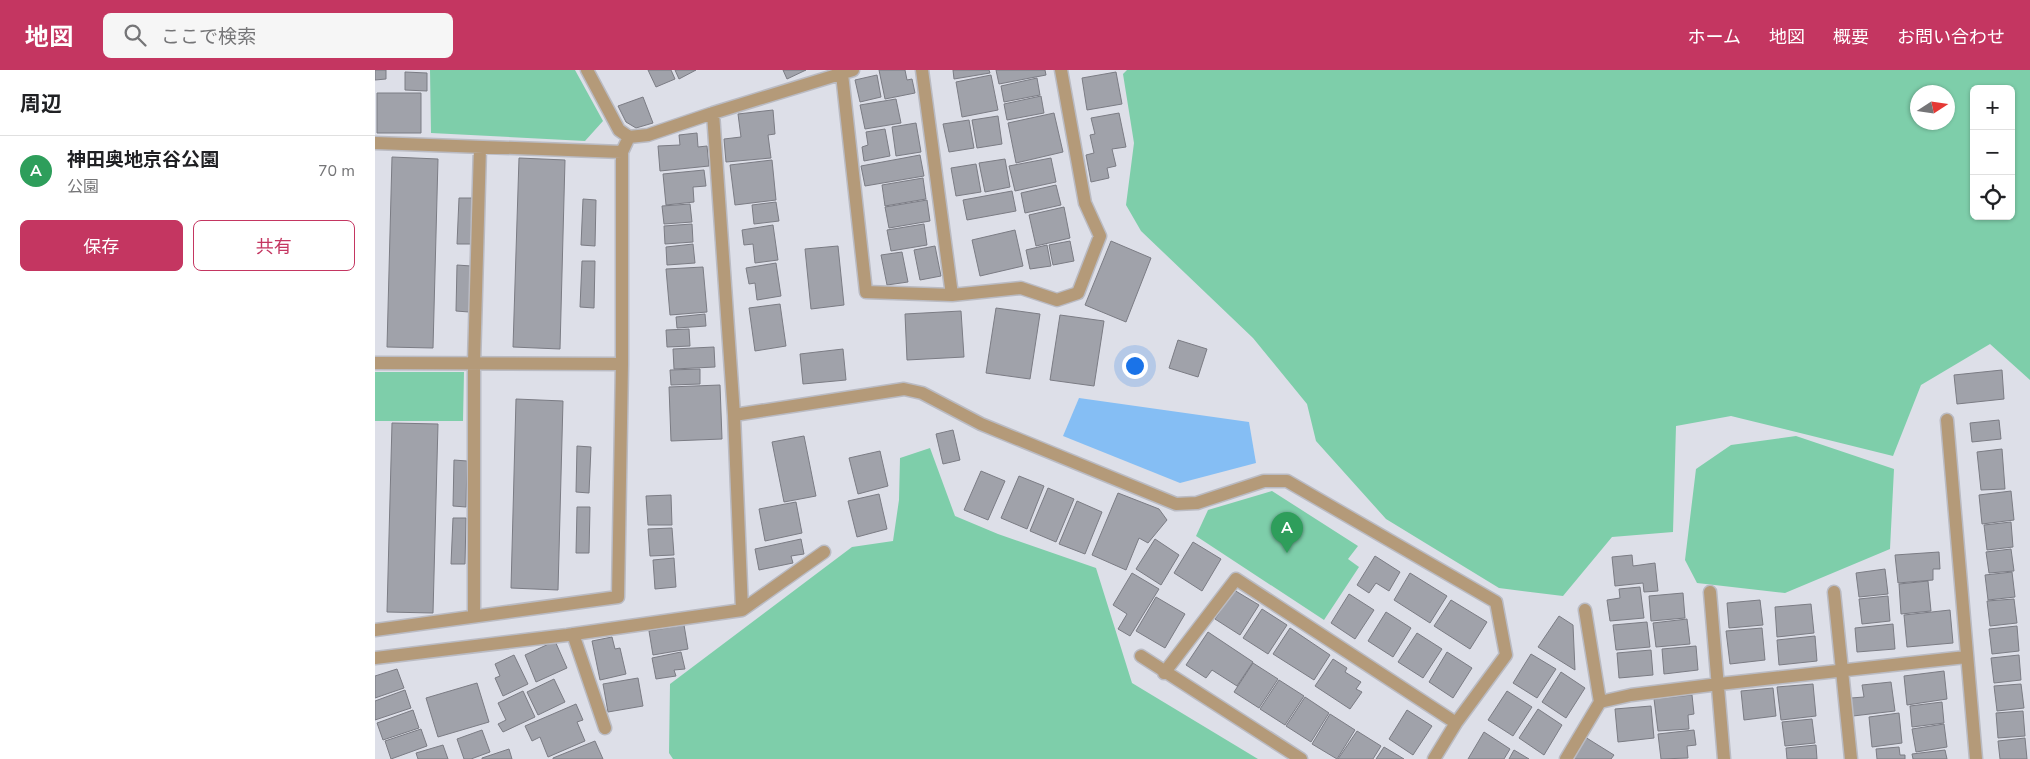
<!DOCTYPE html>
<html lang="ja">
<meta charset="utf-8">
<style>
:root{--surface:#fff;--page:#f6f6f6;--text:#202124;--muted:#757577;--line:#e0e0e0;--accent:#c43661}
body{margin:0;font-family:"Nunito Sans","Noto Sans JP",sans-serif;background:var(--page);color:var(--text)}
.controls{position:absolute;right:15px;top:15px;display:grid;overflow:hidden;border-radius:8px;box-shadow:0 1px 4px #0004}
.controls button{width:45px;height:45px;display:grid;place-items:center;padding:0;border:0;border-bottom:1px solid var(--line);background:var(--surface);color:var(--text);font:25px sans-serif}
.compass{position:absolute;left:1535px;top:15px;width:45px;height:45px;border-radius:50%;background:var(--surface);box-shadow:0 1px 4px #0004;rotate:78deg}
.you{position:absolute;left:759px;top:295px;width:18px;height:18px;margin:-12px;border:4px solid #fff;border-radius:50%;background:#1a73e8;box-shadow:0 0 0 8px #1a73e833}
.badge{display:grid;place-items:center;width:32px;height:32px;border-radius:50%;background:var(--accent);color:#fff;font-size:16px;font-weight:700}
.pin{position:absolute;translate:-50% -41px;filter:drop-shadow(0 1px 2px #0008)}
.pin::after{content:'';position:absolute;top:26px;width:18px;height:15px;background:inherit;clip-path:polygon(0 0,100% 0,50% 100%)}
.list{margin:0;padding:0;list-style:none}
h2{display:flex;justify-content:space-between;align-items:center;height:65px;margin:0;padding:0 20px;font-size:21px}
h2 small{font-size:16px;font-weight:400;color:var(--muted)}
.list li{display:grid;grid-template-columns:32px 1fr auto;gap:15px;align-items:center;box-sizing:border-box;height:70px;padding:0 20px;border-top:1px solid var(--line)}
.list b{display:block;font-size:19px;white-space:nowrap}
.list p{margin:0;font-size:16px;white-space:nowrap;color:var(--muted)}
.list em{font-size:16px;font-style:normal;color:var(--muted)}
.actions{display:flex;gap:10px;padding:15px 20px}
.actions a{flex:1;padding:11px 0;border:1px solid var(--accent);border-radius:8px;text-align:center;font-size:18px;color:var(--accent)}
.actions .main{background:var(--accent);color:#fff}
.icon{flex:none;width:28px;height:28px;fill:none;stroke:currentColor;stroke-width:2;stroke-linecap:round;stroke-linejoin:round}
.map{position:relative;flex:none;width:1655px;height:689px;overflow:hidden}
header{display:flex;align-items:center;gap:30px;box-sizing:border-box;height:70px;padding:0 25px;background:var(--accent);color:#fff}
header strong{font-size:24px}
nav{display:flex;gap:28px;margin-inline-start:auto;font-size:18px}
.search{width:350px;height:45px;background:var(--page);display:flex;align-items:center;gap:12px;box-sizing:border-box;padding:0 18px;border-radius:8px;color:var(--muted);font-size:19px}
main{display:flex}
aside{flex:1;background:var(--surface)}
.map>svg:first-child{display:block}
</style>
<header>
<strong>地図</strong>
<div class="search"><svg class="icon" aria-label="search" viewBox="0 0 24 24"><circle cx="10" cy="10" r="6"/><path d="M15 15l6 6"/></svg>ここで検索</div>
<nav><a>ホーム</a><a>地図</a><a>概要</a><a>お問い合わせ</a></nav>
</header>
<main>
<aside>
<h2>周辺<small></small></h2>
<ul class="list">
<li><span class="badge" style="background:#2e9e5b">A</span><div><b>神田奥地京谷公園</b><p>公園</p></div><em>70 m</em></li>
</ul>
<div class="actions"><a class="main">保存</a><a>共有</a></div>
</aside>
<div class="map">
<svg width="1655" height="689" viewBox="0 0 1655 689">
<rect width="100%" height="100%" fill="#dddfe8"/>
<!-- green -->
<path fill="#7eceaa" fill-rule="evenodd" d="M55 0H200L228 51 210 71 56 63Z
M752 0H1655V310L1615 274 1546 315 1518 386 1356 346 1301 356 1298 462 1237 467 1188 526 1124 518 1011 449 941 371 932 334 878 268 766 161 751 135 759 73 748 4ZM1599 19H1636V146H1599ZM1542 22H1572V52H1542Z
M0 302H89L88 351H0Z
M1421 366 1519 399 1515 479 1410 523 1322 513 1310 490 1321 399 1356 375Z
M555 378 580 446 623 464 721 498 757 613 883 689H298L294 683 295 614 477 477 518 471 524 430 525 388Z
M897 421 983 476 973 489 984 497 949 550 821 466 833 440Z"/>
<!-- water -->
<path fill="#85bef4" d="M704 328 874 352 881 393 805 413 688 366Z"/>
<!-- building -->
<path fill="#a0a2aa" stroke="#7b7c84" d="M0 0H11V9L0 10Z
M273 0H296L300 9 281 17Z
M300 0H321L304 9Z
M408 0H431L412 9Z
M504 0H530L532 10 537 9 540 23 510 29Z
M578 0H614L615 3 579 9Z
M621 0H670L671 5 624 14Z
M30 2 52 3V21L30 20Z
M741 2 747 34 712 40 707 8Z
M502 5 506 27 485 32 480 10Z
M616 5 623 40 587 47 581 12Z
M662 8 665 25 629 32 626 16Z
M2 23H46V63H2Z
M666 26 669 43 632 50 629 34Z
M268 27 278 53 261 58 251 52 243 36Z
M521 29 526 53 490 59 485 35Z
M398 40 400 64 393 65 396 88 351 92 349 69 366 67 363 44Z
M679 43 688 82 641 93 633 53Z
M744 43 751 77 737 79 741 96 732 98 734 108 716 112 711 85 719 83 715 65 720 64 716 48Z
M623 46 627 74 602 78 597 50Z
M594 50 599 78 574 82 568 54Z
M541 53 546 82 521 86 517 57Z
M510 59 515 86 489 91 487 77 493 75 491 62Z
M322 63 323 77 332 76 334 96 285 101 283 76 305 75 304 65Z
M545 85 549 106 490 116 486 96Z
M17 87 63 89 58 278 12 277Z
M144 88 190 90 185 279 138 277Z
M676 88 681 112 640 121 634 96Z
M630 89 635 117 610 122 604 93Z
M397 90 401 130 360 135 355 95Z
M601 94 606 122 581 126 576 98Z
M329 100 331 116 318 117 319 132 291 135 288 104Z
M548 108 551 129 510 136 507 115Z
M681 115 686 135 650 143 646 123Z
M637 121 641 141 592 150 588 130Z
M84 128H97L96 174H82Z
M208 129 221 130 220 176 206 175Z
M552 130 555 151 514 158 510 137Z
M401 132 404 151 379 154 377 135Z
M315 134 317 152 289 154 287 136Z
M689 137 695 168 661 176 654 145Z
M317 154 318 172 290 174 289 156Z
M549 154 552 175 516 181 512 160Z
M398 155 403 190 380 193 378 174 369 175 367 160Z
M640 160 648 196 605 206 597 170Z
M695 171 699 191 678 195 674 175Z
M736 171 776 188 751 252 710 235Z
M318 174 320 193 292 195 291 177Z
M672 175 676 196 655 199 651 180Z
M463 176 469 235 436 239 430 179Z
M560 176 566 206 545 210 539 180Z
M527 182 533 212 512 215 506 185Z
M207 191H220L219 238 205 237Z
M401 193 406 226 382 230 380 213 374 214 371 198Z
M82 195 96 196 94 242 81 241Z
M328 197 332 242 295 245 291 199Z
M405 234 411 276 380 281 374 238Z
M621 238 665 244 655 309 611 303Z
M586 241 589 287 532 290 530 244Z
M330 244 331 256 302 258 301 247Z
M685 245 729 251 719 316 675 310Z
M314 259 315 276 292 277 291 260Z
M803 270 832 279 823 307 794 298Z
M339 277 340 297 299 299 298 279Z
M468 279 471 310 428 314 425 284Z
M325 299V314L296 315 295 300Z
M1627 300 1629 329 1582 334 1579 305Z
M345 315 347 369 296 371 294 317Z
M141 329 188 331 183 520 136 518Z
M1624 350 1626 369 1597 372 1595 353Z
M17 353 63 354 58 543 12 542Z
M578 360 585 390 568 394 561 364Z
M429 366 441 426 409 432 397 372Z
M202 376 216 377 214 423 201 422Z
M1627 379 1630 419 1606 420 1602 382Z
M505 381 513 416 483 424 474 388Z
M79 390 92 391 91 437 78 436Z
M606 401 630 411 613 450 589 440Z
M644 406 669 416 652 459 626 448Z
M673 418 699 429 681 472 655 461Z
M1636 421 1639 450 1607 454 1604 425Z
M743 423 784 439 792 450 773 473 764 468 751 500 717 485Z
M504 424 512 459 482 467 473 431Z
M296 425 297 455H273L271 426Z
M702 431 727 442 710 484 684 474Z
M421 432 427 463 390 471 384 439Z
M202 437H215L214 483H201Z
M78 448H91L90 494H76Z
M1636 452 1638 477 1612 480 1609 455Z
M297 458 299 485 275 486 273 459Z
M426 469 429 484 416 486 418 493 384 500 380 479Z
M780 469 804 485 786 515 761 499Z
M818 472 846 489 827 521 799 503Z
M1636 479 1639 501 1614 503 1611 482Z
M1564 482 1565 499H1558V510L1523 513 1520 485Z
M1257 485 1258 496 1280 493 1283 521 1269 522 1268 513 1240 516 1237 487Z
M1000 486 1025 502 1014 521 1001 513 994 523 982 515Z
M299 488 301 517 280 519 278 490Z
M1510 499 1513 524 1484 527 1481 503Z
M1637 502 1640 527 1613 530 1610 505Z
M757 503 784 519 755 566 743 559 752 544 738 535Z
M1035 503 1072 526 1055 553 1019 530Z
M1553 511 1556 541 1526 544 1524 514Z
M1265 517 1269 548 1235 551 1232 530 1245 528 1244 519Z
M859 520 884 535 865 565 840 549Z
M1308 523 1310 548 1276 551 1274 526Z
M974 524 999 540 980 569 956 553Z
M1513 526 1515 551 1487 554 1484 529Z
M781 527 810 544 790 578 761 561Z
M1639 529 1642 553 1615 556 1612 531Z
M1076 530 1112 552 1095 579 1059 556Z
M1385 530 1388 555 1354 558 1352 533Z
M1436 534 1439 563 1402 567 1400 537Z
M887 539 912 555 893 584 868 568Z
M1575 540 1578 573 1532 577 1529 545Z
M1011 542 1036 558 1018 587 993 571Z
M1184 546 1198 555 1200 600 1163 577Z
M1312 549 1315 574 1281 577 1278 553Z
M1272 552 1275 577 1241 580 1238 555Z
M1518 554 1520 579 1482 582 1480 558Z
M309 555 313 579 278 585 274 561Z
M1642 556 1644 581 1617 584 1614 559Z
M915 558 955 585 939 610 898 584Z
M1387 558 1390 590 1355 594 1351 561Z
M833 562 878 592 862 616 837 600 831 608 811 595Z
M1042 563 1067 579 1048 608 1023 592Z
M1440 566 1442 591 1404 595 1402 570Z
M237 567 240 579 245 578 251 604 225 610 217 571Z
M180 571 192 598 161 612 150 585Z
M1321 576 1323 600 1289 604 1287 579Z
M1276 580 1278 605 1244 608 1242 583Z
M306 582 310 599 299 600 301 606 281 609 277 588Z
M1072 582 1097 598 1078 628 1054 612Z
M1156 584 1181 599 1162 628 1138 613Z
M139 585 153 614 128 626 120 608 125 606 120 594Z
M1644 585 1646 610 1619 613 1616 588Z
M958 589 972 598 970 602 986 612 981 619 987 622 975 639 940 616Z
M878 593 903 609 884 638 859 622Z
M22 599 29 618 0 628V606Z
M1569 601 1572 629 1532 635 1529 606Z
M1186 602 1210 618 1191 648 1167 632Z
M263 608 268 636 233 642 228 614Z
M179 609 190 632 163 645 152 622Z
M904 610 929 626 910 655 885 639Z
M1516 612 1520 641 1478 646 1476 628 1489 627 1487 615Z
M102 613 114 652 63 667 51 628Z
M1438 614 1441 646 1406 650 1402 617Z
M1646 614 1649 638 1622 641 1619 616Z
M1398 618 1401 646 1369 650 1366 621Z
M30 620 36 638 0 650V631Z
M148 621 160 647 128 662 123 654 131 650 123 633Z
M1132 621 1157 637 1138 666 1113 650Z
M1317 625 1319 644 1313 645 1314 659 1283 661 1279 629Z
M930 627 954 643 936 672 911 656Z
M1567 632 1569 653 1537 657 1535 636Z
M201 634 208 650 202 652 210 671 173 687 165 667 157 671 150 656Z
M1276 636 1279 668 1243 672 1240 639Z
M1163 639 1187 655 1169 685 1144 668Z
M38 640 44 658 8 670 2 653Z
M1032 640 1057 656 1038 685 1014 669Z
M1648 641 1650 666 1623 668 1621 643Z
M1524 643 1527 673 1497 677 1494 647Z
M955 644 980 660 962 689 937 674Z
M1437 649 1440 673 1410 676 1407 652Z
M1569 654 1572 677 1541 682 1537 659Z
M46 659 52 676 16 689 10 671Z
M107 660 115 682 96 689H89L82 669Z
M1319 660 1321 675 1312 676 1313 688 1286 689 1283 664Z
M982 661 1006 676 998 689H963Z
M1109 662 1135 679 1129 689H1093Z
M1210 667 1239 685 1236 689H1196Z
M1650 668 1652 689H1625L1623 671Z
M220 671 228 689H178V688Z
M68 675 73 689H43L41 683Z
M1441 675 1442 689H1412L1411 678Z
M1009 677 1029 689H1001Z
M1524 677 1525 685H1530V689H1502L1501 679Z
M134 679 137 689H107V688Z
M1139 680 1154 689H1134Z
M1570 680 1572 689H1538L1537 684Z"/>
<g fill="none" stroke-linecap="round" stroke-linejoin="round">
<defs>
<path id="minor" d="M212 0 244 60 254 67 273 65 338 43 478 0
M547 0 577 225
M467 4 491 222 577 225 646 218 682 230 703 223 725 166 710 133 686 0
M0 73 247 82
M0 293 247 294V82L254 67
M359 345 529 319 547 323 606 354 801 434 822 433 889 411H912L1121 532 1131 585 1081 653 1059 689
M1572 350 1601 689
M1335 522 1349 689
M1459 522 1476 689
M367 540 449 482
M1210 540 1225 632
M99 546V293L105 77
M0 560 243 527 247 294
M198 564 230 658
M766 586 926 689
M0 588 192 565 367 540 359 345 338 43
M789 603 861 509 1081 653
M1191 689 1225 632 1256 625 1344 614 1591 587"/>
</defs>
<!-- minor casing -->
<use href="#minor" stroke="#babbc3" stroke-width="15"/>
<!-- minor -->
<use href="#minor" stroke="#b49a79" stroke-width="12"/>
</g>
</svg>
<div class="controls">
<button>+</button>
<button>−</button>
<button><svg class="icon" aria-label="locate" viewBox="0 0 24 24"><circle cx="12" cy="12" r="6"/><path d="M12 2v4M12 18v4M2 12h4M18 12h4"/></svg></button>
</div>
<svg class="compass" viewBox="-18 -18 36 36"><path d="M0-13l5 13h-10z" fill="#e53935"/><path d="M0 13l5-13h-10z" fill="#757577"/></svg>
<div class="you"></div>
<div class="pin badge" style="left:912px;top:483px;background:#2e9e5b">A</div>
</div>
</main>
